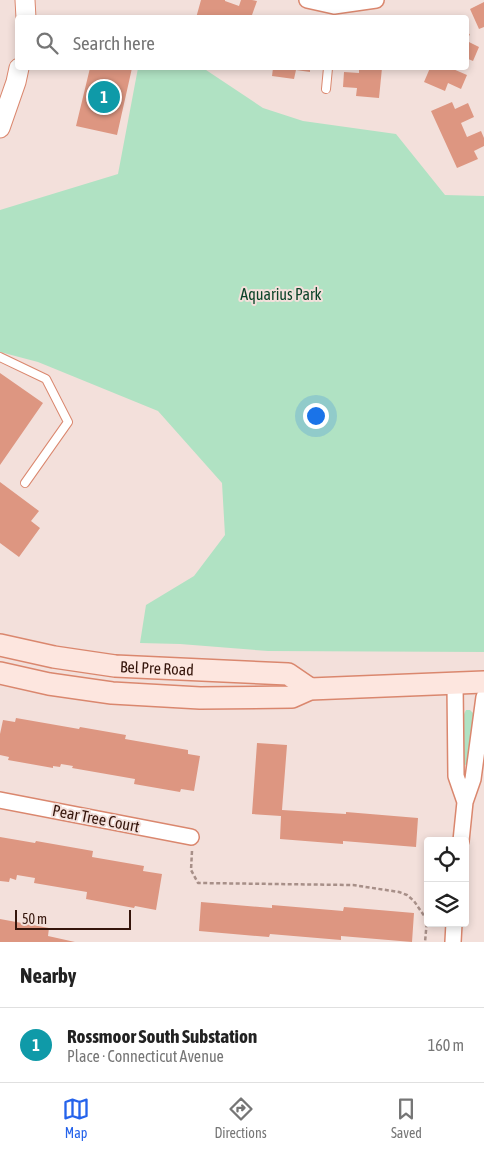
<!DOCTYPE html>
<meta charset="utf-8">
<style>
:root{--surface:#fff;--page:#f2f2f2;--text:#222;--muted:#767676;--line:#e0e0e0;--accent:#2563eb}
body{margin:0;font-family:"Asap Condensed",sans-serif;background:var(--page);color:var(--text)}
.controls{position:absolute;right:15px;bottom:15px;display:grid;overflow:hidden;border-radius:5px;box-shadow:0 2px 8px #0003}
.controls button{width:45px;height:45px;display:grid;place-items:center;padding:0;border:0;border-bottom:1px solid var(--line);background:var(--surface);color:var(--text);font:25px sans-serif}
.scale{position:absolute;left:15px;bottom:12px;width:116px;box-sizing:border-box;padding-left:5px;border:2px solid #35150b;border-top:0;font-size:14px;line-height:18px;white-space:nowrap;color:#35150b;-webkit-text-stroke:4px #f3e0db;paint-order:stroke}
.you{position:absolute;left:315px;top:415px;width:18px;height:18px;margin:-12px;border:4px solid #fff;border-radius:50%;background:#1a73e8;box-shadow:0 0 0 8px #1a73e833}
.badge{display:grid;place-items:center;width:32px;height:32px;border-radius:50%;background:var(--accent);color:#fff;font-size:16px;font-weight:700}
.pin{position:absolute;translate:-50% -50%;border:2px solid #fff;box-shadow:0 1px 5px #0006}
.list{margin:0;padding:0;list-style:none}
h2{display:flex;justify-content:space-between;align-items:center;height:65px;margin:0;padding:0 20px;font-size:21px}
h2 small{font-size:16px;font-weight:400;color:var(--muted)}
.list li{display:grid;grid-template-columns:32px 1fr auto;gap:15px;align-items:center;box-sizing:border-box;height:75px;padding:0 20px;border-top:1px solid var(--line)}
.list b{display:block;font-size:19px;white-space:nowrap}
.list p{margin:0;font-size:16px;white-space:nowrap;color:var(--muted)}
.list em{font-size:16px;font-style:normal;color:var(--muted)}
.icon{flex:none;width:28px;height:28px;fill:none;stroke:currentColor;stroke-width:2;stroke-linecap:round;stroke-linejoin:round}
.map{position:relative;flex:none;width:484px;height:942px;overflow:hidden}
.search{position:absolute;background:var(--surface);box-shadow:0 2px 8px #0003;left:15px;right:15px;top:15px;height:55px;display:flex;align-items:center;gap:12px;box-sizing:border-box;padding:0 18px;border-radius:5px;color:var(--muted);font-size:19px}
.sheet{height:140px;background:var(--surface)}
nav{display:flex;justify-content:space-around;align-items:center;box-sizing:border-box;height:70px;border-top:1px solid var(--line);background:var(--surface);font-size:14px;color:var(--muted)}
nav a{display:grid;justify-items:center;gap:2px}
nav .on{color:var(--accent)}
.map>svg:first-child{display:block}
</style>
<div class="map">
<svg width="484" height="942" viewBox="0 0 484 942">
<rect width="100%" height="100%" fill="#f3e0db"/>
<!-- green -->
<path fill="#b0e2c3" d="M138 68H203L263 108 303 121 396 134 445 195 484 196V652L268 651 180 644 140 643 146 605 194 576 225 535 222 483 158 411 38 362 0 352V210L118 174Z
M466 710H470L475 715 467 764 465 765 462 764C462 750 459 721 466 710Z"/>
<!-- building -->
<path fill="#dd9681" d="M201 0H225V1L239 6 241 0H252L257 1 252 15 260 18H196Z
M484 2V27L479 29 470 9Z
M466 33 470 34 467 41 479 47 473 61 466 58Z
M90 68H132L117 135 76 126Z
M273 68H310V72L296 70 294 79 272 76Z
M359 68H382L379 98 356 96 357 88 343 87 344 72 359 73Z
M430 68H454L453 69 467 75 461 89 448 83 445 91 424 82Z
M452 102 455 109 468 103 474 117 461 123 467 137 481 131 484 138V146L474 151 478 159 457 168 431 111Z
M0 373 43 403 0 465Z
M0 482 39 511 31 521 40 528 19 557 0 543Z
M16 718 79 729 80 727 126 735 125 739 188 750V754L200 756 194 791 181 789 180 792 134 784 135 779 72 768 73 766 61 764 60 767 53 766V768L8 760 9 757 0 755V734L3 720 15 722Z
M257 743 287 745 282 810 346 814V812L418 818 416 847 343 841V844L280 839 281 816 252 814Z
M0 837 35 843 36 841 93 851 92 857 144 866 143 871 162 874 156 910 135 906 134 908 86 899 87 892 34 883 35 878 17 875 16 880 10 878 9 882 0 881Z
M201 902 272 908V905L343 911 344 907 414 913 412 942 341 936V940L270 934 269 937 199 931Z
M0 919 49 928 48 936 75 942H0Z"/>
<g fill="none" stroke-linecap="round" stroke-linejoin="round">
<defs>
<path id="service" d="M326 89 328 68
M0 357 46 379 68 422 25 483"/>
<path id="minor" d="M307 0 334 6 376 0
M455 684 456 776 465 802
M0 800 191 837
M461 841 465 802 473 779 484 697
M453 942 454 923"/>
<path id="tertiary" d="M25 0 26 18
M0 128 16 82 19 68"/>
<g id="secondary">
<path id="s1" d="M0 645 54 657 115 666 288 674 310 689"/>
<path d="M0 673 49 684 112 693 200 698 292 697 310 689 484 682"/>
</g>
</defs>
<!-- service casing -->
<use href="#service" stroke="#da876e" stroke-width="10"/>
<!-- minor casing -->
<use href="#minor" stroke="#da876e" stroke-width="18"/>
<!-- tertiary casing -->
<use href="#tertiary" stroke="#da876e" stroke-width="21"/>
<!-- secondary casing -->
<use href="#secondary" stroke="#da876e" stroke-width="24"/>
<!-- path -->
<path stroke="#a78f88" stroke-width="2.5" stroke-dasharray="4 2.5" stroke-linecap="butt" d="M192 851 191 870 198 883 353 885 399 892 407 895 414 901 427 920 425 942"/>
<!-- service -->
<use href="#service" stroke="#fff" stroke-width="8"/>
<!-- minor -->
<use href="#minor" stroke="#fff" stroke-width="15"/>
<!-- tertiary -->
<use href="#tertiary" stroke="#fff" stroke-width="19"/>
<!-- secondary -->
<use href="#secondary" stroke="#fde6df" stroke-width="21"/>
</g>
<g text-anchor="middle" dominant-baseline="central" stroke-width="4" stroke-linejoin="round" paint-order="stroke">
<!-- park labels -->
<g font-size="16" fill="#0d4429" stroke="#f3e0db">
<text x="281" y="294">Aquarius Park</text>
</g>
<!-- street labels -->
<g font-size="16" fill="#35150b" stroke="#f3e0db">
<text stroke="none"><textPath href="#s1" startOffset="159">Bel Pre Road</textPath></text>
<text transform="translate(96 818) rotate(11)">Pear Tree Court</text>
</g>
</g>
</svg>
<div class="controls">
<button><svg class="icon" aria-label="locate" viewBox="0 0 24 24"><circle cx="12" cy="12" r="6"/><path d="M12 2v4M12 18v4M2 12h4M18 12h4"/></svg></button>
<button><svg class="icon" aria-label="layers" viewBox="0 0 24 24"><path d="M12 4l9 5-9 5-9-5zM3 14l9 5 9-5"/></svg></button>
</div>
<div class="scale">50 m</div>
<div class="you"></div>
<div class="pin badge" style="left:104px;top:97px;background:#0f9aa8">1</div>
<div class="search"><svg class="icon" aria-label="search" viewBox="0 0 24 24"><circle cx="10" cy="10" r="6"/><path d="M15 15l6 6"/></svg>Search here</div>
</div>
<section class="sheet">
<h2>Nearby<small></small></h2>
<ul class="list">
<li><span class="badge" style="background:#0f9aa8">1</span><div><b>Rossmoor South Substation</b><p>Place · Connecticut Avenue</p></div><em>160 m</em></li>
</ul>
</section>
<nav>
<a class="on"><svg class="icon" aria-label="map" viewBox="0 0 24 24"><path d="M3 6l6-2 6 2 6-2v14l-6 2-6-2-6 2zM9 4v14M15 6v14"/></svg>Map</a>
<a><svg class="icon" aria-label="directions" viewBox="0 0 24 24"><path d="M12 3l9 9-9 9-9-9zM9 14v-3h6M13 9l2 2-2 2"/></svg>Directions</a>
<a><svg class="icon" aria-label="saved" viewBox="0 0 24 24"><path d="M7 4h10v16l-5-4-5 4z"/></svg>Saved</a>
</nav>
